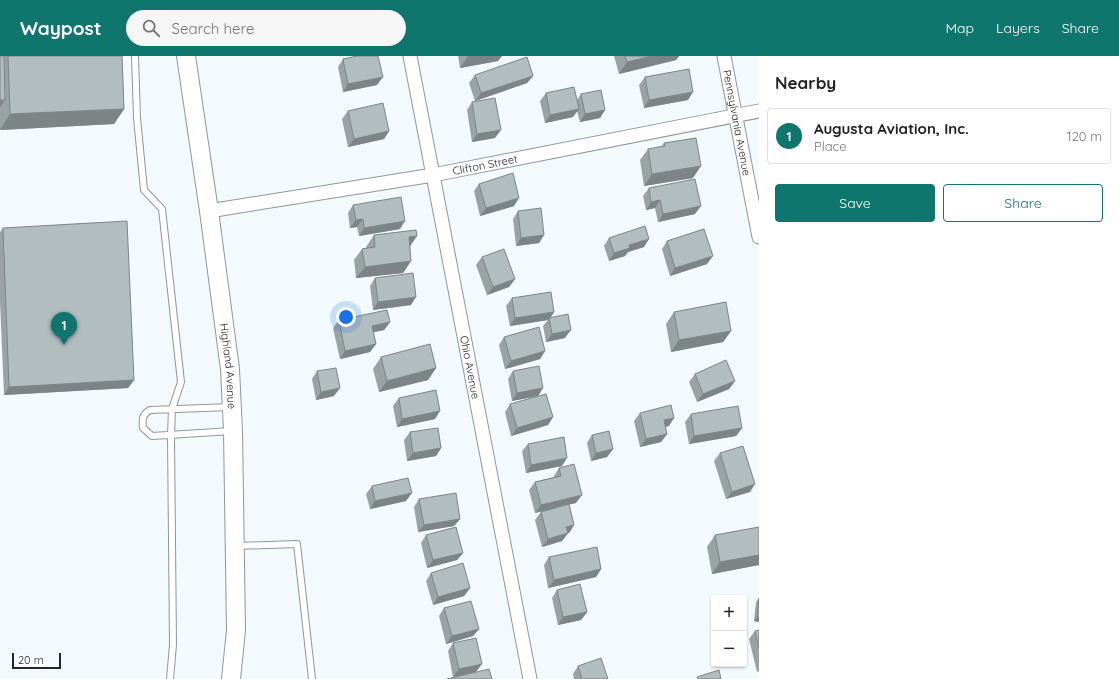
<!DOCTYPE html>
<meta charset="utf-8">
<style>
:root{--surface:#fff;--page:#f6f6f6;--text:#222;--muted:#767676;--line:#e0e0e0;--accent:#0f766e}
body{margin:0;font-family:Quicksand,sans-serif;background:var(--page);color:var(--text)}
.controls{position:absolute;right:12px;bottom:12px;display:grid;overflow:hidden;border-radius:4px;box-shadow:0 1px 3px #0004}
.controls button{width:36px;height:36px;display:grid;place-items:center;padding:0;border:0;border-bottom:1px solid var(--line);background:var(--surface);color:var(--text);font:20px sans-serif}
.scale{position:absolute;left:12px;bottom:10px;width:49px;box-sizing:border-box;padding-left:4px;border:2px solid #232628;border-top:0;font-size:11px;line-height:14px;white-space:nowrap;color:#232628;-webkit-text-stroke:3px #fff;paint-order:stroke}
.you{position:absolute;left:346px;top:261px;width:14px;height:14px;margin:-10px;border:3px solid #fff;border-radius:50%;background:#1a73e8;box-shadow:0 0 0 6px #1a73e833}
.badge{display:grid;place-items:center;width:26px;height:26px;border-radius:50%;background:var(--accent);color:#fff;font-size:13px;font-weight:700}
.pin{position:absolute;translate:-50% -33px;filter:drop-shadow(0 1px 2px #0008)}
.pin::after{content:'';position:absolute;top:21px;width:14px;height:12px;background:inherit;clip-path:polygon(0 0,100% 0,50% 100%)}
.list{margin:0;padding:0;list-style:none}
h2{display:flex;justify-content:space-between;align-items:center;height:52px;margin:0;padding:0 16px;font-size:17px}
h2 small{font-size:13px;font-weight:400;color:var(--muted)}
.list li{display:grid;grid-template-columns:26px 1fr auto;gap:12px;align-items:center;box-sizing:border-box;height:56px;margin:0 8px 8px;padding:0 8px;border:1px solid var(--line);border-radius:4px}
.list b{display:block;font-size:15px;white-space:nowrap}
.list p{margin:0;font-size:13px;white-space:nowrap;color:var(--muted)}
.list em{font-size:13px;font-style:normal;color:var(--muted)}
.actions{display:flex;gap:8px;padding:12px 16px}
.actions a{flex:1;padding:9px 0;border:1px solid var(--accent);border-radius:4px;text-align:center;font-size:14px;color:var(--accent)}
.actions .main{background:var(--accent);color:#fff}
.icon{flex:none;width:22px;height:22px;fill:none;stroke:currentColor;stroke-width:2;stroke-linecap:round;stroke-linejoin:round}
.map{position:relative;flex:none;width:759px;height:623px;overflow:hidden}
header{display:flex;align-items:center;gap:24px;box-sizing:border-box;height:56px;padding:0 20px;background:var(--accent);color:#fff}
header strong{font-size:19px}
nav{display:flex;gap:22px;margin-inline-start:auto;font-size:14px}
.search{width:280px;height:36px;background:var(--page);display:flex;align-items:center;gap:10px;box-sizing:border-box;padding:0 14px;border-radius:22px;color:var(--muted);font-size:15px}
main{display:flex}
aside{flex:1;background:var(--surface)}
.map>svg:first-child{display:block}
</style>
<header>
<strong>Waypost</strong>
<div class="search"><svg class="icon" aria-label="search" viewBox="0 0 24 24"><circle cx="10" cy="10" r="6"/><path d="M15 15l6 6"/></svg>Search here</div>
<nav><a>Map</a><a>Layers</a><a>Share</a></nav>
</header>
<main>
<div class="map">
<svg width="759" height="623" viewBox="0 0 759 623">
<rect width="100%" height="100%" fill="#f2fafe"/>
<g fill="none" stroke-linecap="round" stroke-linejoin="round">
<defs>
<path id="lane" d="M135 0 137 62 144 134 162 153 181 326 172 353 171 379 173 589 170 623
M231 351 150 354C142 359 142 363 143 372L152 380 232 375
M236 490 297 488 312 623"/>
<g id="street">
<path id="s1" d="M410 0 530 623"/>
<path id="s2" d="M724 0 759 181"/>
<path id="s3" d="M209 155 433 119 759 55"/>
</g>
<g id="secondary">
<path id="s4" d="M186 0 209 155 230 313 233 375 236 574 231 623"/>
</g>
</defs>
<!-- lane casing -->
<use href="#lane" stroke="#8e979c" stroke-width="8"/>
<!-- street casing -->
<use href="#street" stroke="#8e979c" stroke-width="15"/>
<!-- secondary casing -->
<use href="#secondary" stroke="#8e979c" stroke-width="20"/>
<!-- lane -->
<use href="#lane" stroke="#fff" stroke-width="6"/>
<!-- street -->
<use href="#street" stroke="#fff" stroke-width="13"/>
<!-- secondary -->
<use href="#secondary" stroke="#fff" stroke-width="18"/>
</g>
<!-- wall -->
<path fill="#99a3a4" d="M0 0H122L124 53 114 68 0 74Z
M458 0H502L498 5 460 12Z
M614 0H679L676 4 619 18Z
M343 3 377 29 343 36 338 11Z
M475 19 533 20 527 27 475 45 469 27Z
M645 21 688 44 644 52 639 29Z
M546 37 577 44 581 38 605 54 600 62 580 66 577 55 573 61 545 67 540 45Z
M472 46 495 82 472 86 467 54Z
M348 55 389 75 384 83 348 91 342 63Z
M664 87 693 122 644 130 640 104 648 93 662 90Z
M479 128 514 150 480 160 474 135Z
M649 132 695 158 658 166 655 152 646 154 643 140Z
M353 149 400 173 359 180 357 171 350 172 348 157Z
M518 155 544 179 539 187 516 190 513 163Z
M3 172 134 324 128 332 4 339 0 246V176Z
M374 179 410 190 411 205 403 217 356 222 354 204 362 193 366 192V191Z
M609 182 644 191 628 196 625 200 609 205 604 190Z
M667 185 707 208 670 220 662 193Z
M482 201 515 223 509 231 487 239 476 209Z
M375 222 411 249 373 254 370 230Z
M512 242 554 256 550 262 565 282 546 286 543 270 548 264 510 270 506 250Z
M674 256 731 275 723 286 671 296 666 268Z
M339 264 390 266 384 274 373 276 376 288 370 296 340 303 333 272Z
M504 281 545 295 540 303 505 313 499 289Z
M381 301 436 312 428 324 379 336 373 313Z
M317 315 334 340 316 344 312 323Z
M513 315 543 332 538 340 512 345 508 323Z
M695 318 735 325 729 333 697 346 689 326Z
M399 342 435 363 397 371 393 350Z
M510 348 553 361 548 369 511 380 505 356Z
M640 357 669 370 665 371 667 378 661 386 640 391 634 365Z
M691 358 742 372 736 380 689 388 685 366Z
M410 376 441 392 436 400 407 405 404 384Z
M592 379 613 393 607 401 591 405 587 387Z
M528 388 562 410 526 417 522 395Z
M720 397 750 436 726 443 714 405Z
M559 412 576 447 569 448 574 469 569 477H568L562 485 542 491 535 464 541 456 562 450 535 457 529 434 535 426 554 421V420Z
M372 430 406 445 370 453 366 438Z
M419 443 460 463 454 470 418 476 414 451Z
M759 471V509L712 518 707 491 715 479Z
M426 479 463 497 457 504 427 512 421 487Z
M549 501 601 513 596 521 548 532 544 509Z
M431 517 470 532 464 540 433 549 426 525Z
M557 534 587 556 581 564 558 569 552 542Z
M759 542V566L754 565 756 546Z
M444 552 479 573 473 580 446 588 439 560Z
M759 574V615L757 616 749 583 755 575Z
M453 587 476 616 453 621 448 595Z
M578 610 608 623H574L573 618Z"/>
<!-- shaded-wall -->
<path fill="#7d8486" d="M468 0H502L498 5 460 12Z
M652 0H679L676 4 619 18 627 6Z
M533 20 527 27 475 45 481 37Z
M383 21 377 29 343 36 348 28Z
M693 36 688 44 644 52 649 44Z
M0 44H5L0 51Z
M124 53 114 68 0 74 10 58Z
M579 53 573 61 545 67 550 59Z
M605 54 600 62 580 66 585 58Z
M501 74 495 82 472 86 477 78Z
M389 75 384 83 348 91 354 83Z
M701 110 693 122 644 130 652 118Z
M519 142 514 150 480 160 486 152Z
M660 144 655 152 646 154 651 146Z
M701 150 695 158 658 166 663 158Z
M363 163 357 171 350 172 356 164Z
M405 165 400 173 359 180 364 172Z
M544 179 539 187 516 190 521 182Z
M417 180 409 192V181Z
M649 183 644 191 628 196 625 200 609 205 614 197 629 189Z
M713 200 707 208 670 220 675 212Z
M411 205 403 217 356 222 365 211Z
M515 223 509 231 487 239 493 231Z
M416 241 411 249 373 254 378 246Z
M554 256 549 264V262L548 264 510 270 515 262Z
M390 266 384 274 366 278 372 270Z
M571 274 565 282 546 286 552 278Z
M731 275 723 286 671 296 679 284Z
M376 288 370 296 340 303 345 295Z
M545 295 540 303 505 313 511 305Z
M436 312 428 324 379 336 387 325Z
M134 324 128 332 4 339 9 331Z
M735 325 729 333 697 346 703 338Z
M340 332 334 340 316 344 321 336Z
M543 332 538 340 512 345 517 337Z
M440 355 435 363 397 371 402 363Z
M553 361 548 369 511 380 517 372Z
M674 362 669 370 658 372 664 364Z
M742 372 736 380 689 388 694 380Z
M667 378 661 386 640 391 646 383Z
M441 392 436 400 407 405 413 397Z
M613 393 607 401 591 405 596 397Z
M567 402 562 410 526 417 531 409Z
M755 428 750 436 726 443 732 436Z
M412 437 406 445 370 453 375 445Z
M582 439 576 447 535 457 541 449Z
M460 463 454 470 418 476 424 469Z
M574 469 569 477 560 479 566 471Z
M568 477 562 485 542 491 548 483Z
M463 497 457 504 427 512 433 504Z
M759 499V509L712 518 720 506Z
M601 513 596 521 548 532 554 524Z
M470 532 464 540 433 549 438 541Z
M587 556 581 564 558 569 563 561Z
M757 561H759V566L754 565Z
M479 573 473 580 446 588 452 580Z
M482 608 476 616 453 621 459 613Z"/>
<!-- building -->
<path fill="#b2bdbf" stroke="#7d8486" d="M0 0H4L5 44H0Z
M8 0H122L124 53 10 58Z
M357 0H378L383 21 348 28 343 3Z
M625 0H652L627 6Z
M527 1 533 20 481 37 475 19Z
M689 13 693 36 649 44 645 21Z
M574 31 579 53 550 59 546 37Z
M601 34 605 54 585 58 581 38Z
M495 42 501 74 477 78 472 46Z
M383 47 389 75 354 83 348 55Z
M696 82 701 110 652 118 648 93 665 90 664 87Z
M513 117 519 142 486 152 479 128Z
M695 123 701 150 663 158 660 144 651 146 649 132Z
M401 141 405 165 364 172 363 163 356 164 353 149Z
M541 152 544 179 521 182 518 155Z
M127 165 134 324 9 331 3 172Z
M645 170 649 183 629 189 630 192 614 197 609 182Z
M704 173 713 200 675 212 667 185Z
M416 174 417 180 409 181 411 205 365 211 362 193 375 191 374 179Z
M504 193 515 223 493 231 482 201Z
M413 217 416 241 378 246 375 222Z
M551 236 554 256 515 262 512 242Z
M726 246 731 275 679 284 674 256Z
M387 254 390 266 372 270 376 288 345 295 339 264Z
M568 258 571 274 552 278 549 262Z
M539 271 545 295 511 305 504 281Z
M430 288 436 312 387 325 381 301Z
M726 304 735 325 703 338 695 318Z
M539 310 543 332 517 337 513 315Z
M336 312 340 332 321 336 317 315Z
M436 334 440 355 402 363 399 342Z
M546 338 553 361 517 372 510 348Z
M671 349 674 362 664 364 667 378 646 383 640 357Z
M738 350 742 372 694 380 691 358Z
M438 372 441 392 413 397 410 376Z
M609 375 613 393 596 397 592 379Z
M564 381 567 402 531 409 528 388Z
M743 390 755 428 732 436 720 397Z
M574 408 582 439 541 449 535 426 561 420 559 412Z
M408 422 412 437 375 445 372 430Z
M456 437 460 463 424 469 419 443Z
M569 448 574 469 566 471 568 477 548 483 541 456Z
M456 471 463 497 433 504 426 479Z
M759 471V499L720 506 715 479Z
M597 491 601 513 554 524 549 501Z
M463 507 470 532 438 541 431 517Z
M580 528 587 556 563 561 557 534Z
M759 542V561H757Z
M471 545 479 573 452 580 444 552Z
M759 574V592L755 575Z
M476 582 482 608 459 613 453 587Z
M601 602 608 623H582L578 610Z
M489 613 492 623H447Z
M719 614 721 623H698L697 621Z"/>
<g text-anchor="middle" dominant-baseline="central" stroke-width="3" stroke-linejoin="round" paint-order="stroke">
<!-- street labels -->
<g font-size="11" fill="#232628" stroke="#fff">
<text stroke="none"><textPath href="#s2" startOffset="68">Pennsylvania Avenue</textPath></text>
<text stroke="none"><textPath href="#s3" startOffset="280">Clifton Street</textPath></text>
<text stroke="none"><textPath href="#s4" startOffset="313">Highland Avenue</textPath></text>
<text stroke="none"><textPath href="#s1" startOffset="317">Ohio Avenue</textPath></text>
</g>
</g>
</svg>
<div class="controls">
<button>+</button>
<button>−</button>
</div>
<div class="scale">20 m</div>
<div class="you"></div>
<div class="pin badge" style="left:64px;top:289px">1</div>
</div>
<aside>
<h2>Nearby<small></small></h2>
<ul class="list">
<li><span class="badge">1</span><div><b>Augusta Aviation, Inc.</b><p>Place</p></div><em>120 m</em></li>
</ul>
<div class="actions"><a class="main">Save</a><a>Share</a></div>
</aside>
</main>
